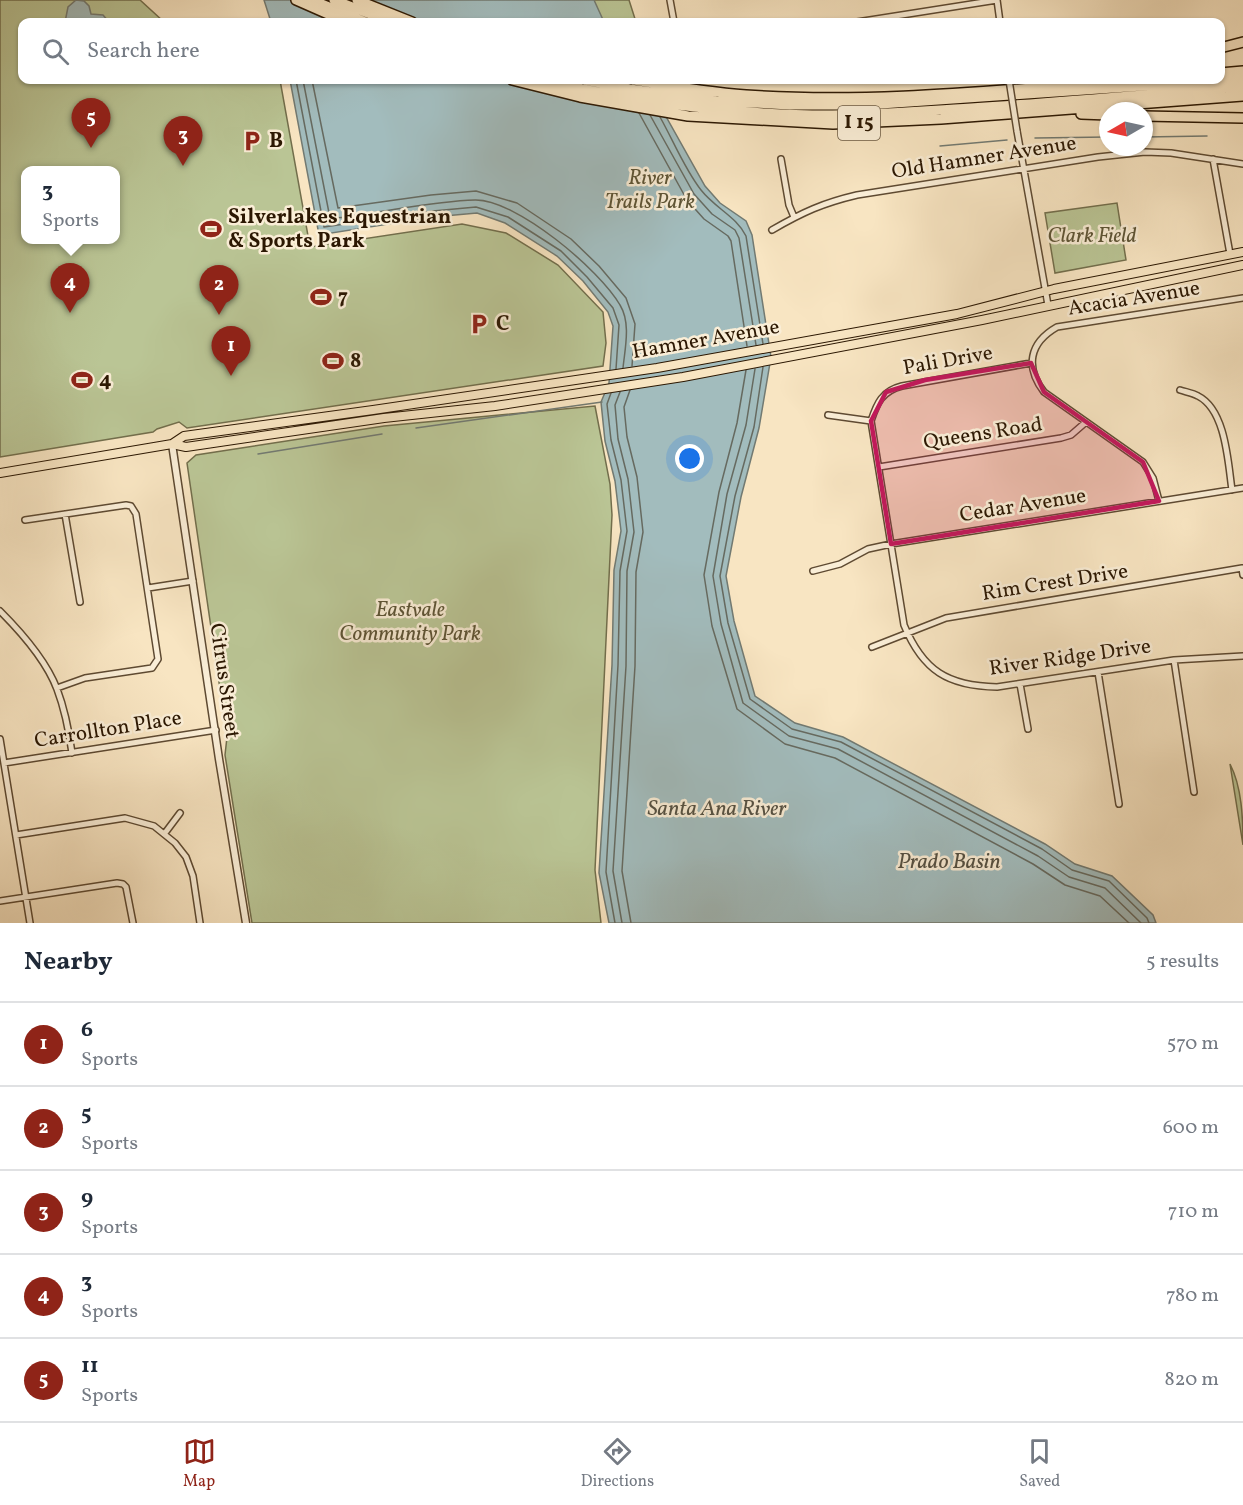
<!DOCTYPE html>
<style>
:root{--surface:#fff;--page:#f6f6f7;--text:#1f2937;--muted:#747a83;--line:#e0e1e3;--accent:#8f2418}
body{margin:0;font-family:Vollkorn,serif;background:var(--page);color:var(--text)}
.compass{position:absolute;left:1099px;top:102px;width:54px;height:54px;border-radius:50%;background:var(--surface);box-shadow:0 2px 4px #0004;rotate:261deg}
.you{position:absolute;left:690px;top:459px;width:21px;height:21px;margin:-15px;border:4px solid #fff;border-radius:50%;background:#1a73e8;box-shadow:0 0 0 9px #1a73e833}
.badge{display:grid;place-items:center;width:39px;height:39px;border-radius:50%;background:var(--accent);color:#fff;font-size:20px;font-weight:700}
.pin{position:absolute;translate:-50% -50px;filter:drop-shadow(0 2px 3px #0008)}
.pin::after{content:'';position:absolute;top:32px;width:21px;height:18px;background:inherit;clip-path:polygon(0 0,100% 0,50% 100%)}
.popup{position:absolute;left:21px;top:166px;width:99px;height:78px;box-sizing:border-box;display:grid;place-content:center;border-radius:12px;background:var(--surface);filter:drop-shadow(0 2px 4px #0005);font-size:20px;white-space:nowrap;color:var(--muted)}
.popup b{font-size:22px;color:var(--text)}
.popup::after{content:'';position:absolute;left:50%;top:100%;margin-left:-12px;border:12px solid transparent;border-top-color:var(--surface)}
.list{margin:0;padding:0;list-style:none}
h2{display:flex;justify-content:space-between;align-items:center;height:78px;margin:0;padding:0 24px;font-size:26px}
h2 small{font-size:20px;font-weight:400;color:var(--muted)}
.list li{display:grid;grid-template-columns:39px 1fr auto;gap:18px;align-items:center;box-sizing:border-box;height:84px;padding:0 24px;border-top:2px solid var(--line)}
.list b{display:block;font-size:22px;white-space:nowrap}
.list p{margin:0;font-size:20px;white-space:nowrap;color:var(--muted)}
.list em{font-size:20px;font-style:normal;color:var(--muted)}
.icon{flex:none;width:33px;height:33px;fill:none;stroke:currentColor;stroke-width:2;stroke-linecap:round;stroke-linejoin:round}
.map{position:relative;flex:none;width:1243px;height:923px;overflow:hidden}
.search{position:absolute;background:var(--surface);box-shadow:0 2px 4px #0004;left:18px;right:18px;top:18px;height:66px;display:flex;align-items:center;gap:15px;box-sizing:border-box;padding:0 21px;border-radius:12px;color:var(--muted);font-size:22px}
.sheet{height:498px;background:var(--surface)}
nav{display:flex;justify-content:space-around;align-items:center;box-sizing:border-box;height:84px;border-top:2px solid var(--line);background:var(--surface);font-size:16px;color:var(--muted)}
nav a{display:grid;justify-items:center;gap:3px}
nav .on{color:var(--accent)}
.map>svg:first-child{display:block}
</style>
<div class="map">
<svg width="1243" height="923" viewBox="0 0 1243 923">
<rect width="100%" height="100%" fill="#f8e5c2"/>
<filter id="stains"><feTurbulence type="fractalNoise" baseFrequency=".00333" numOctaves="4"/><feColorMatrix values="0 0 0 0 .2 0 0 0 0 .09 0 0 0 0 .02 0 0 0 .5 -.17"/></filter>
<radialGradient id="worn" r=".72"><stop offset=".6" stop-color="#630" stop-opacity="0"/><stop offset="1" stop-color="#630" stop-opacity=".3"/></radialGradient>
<!-- green -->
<path fill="#bac595" stroke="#726e4c" stroke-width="1.5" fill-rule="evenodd" d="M0 0H140L164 22H22V80H280L310 247 462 224 506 233 558 265 603 312 606 343 603 366 187 428 179 422 157 429 153 432 0 457ZM25 170H115V240H25Z
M551 0H629L636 22H555Z
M1117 203 1126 260 1055 273 1045 213Z
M595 406 610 484 612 515 595 870 601 923H252L225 755 227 737 187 463 196 455 384 426Z
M1230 764C1242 787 1243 819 1243 845Z"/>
<!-- water -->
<path fill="#a2bcbd" stroke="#727a72" stroke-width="1.5" d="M76 0 84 1 89 6 91 14 103 15 109 22H65L68 7Z
M264 0H594L604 22H271Z
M290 80H639L655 97 705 186 720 203 746 221 752 235 771 357 759 428 741 497 726 576 734 621 755 696 795 723 843 737 1045 844 1075 864 1112 876 1153 915 1156 923H609L599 873 612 665 614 570 621 531 615 481 605 441 601 402 609 383 613 326 608 312 583 281 557 256 505 223 477 213 433 217 319 235Z"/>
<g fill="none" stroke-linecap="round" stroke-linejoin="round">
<!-- shore -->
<path stroke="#666a60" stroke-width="1.5" d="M296 80 324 227 433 211 476 207 508 217 561 251 587 277 613 308 619 325 616 369
M303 80 330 218C343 219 358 215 371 213 405 208 440 201 475 200 516 199 600 270 620 305 631 323 625 348 623 368
M312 80 338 208 431 195 476 191 517 203 571 239 599 266 626 298 635 324 632 366
M639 113 687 200 704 219 728 236 731 241 747 346
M650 115 694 194 712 214 735 230 739 238 756 345
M660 117C673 140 685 170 701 190 715 208 737 217 746 236L763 344
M763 367 754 427 735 496 720 576 728 623 750 699 792 729 841 742 1042 849 1072 870 1109 881 1147 918 1149 923
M755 369 746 425 727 494 713 576 721 624 743 703 789 736 838 749 1038 856 1069 877 1105 888 1141 923
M746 370 737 423 719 492 704 575 712 626 737 709 785 744 835 758 1033 864 1065 885 1100 896 1129 923
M630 390 624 407 627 437 637 477 643 532 636 572 635 666 622 871 631 923
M620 392 615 405 618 439 628 479 634 532 627 571 626 666 613 871 622 923
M611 393 607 404 611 440 621 480 627 531 620 571 618 665 606 872 615 923"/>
<!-- stream -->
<path stroke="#727a72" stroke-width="1.5" d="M1144 137 1207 136
M1035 138 1108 137
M940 146 1007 140
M416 428 602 402
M258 454 382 434"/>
<defs>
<path id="minor" d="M670 0 674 22
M997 0 1000 22
M857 22 997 0
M1017 131 1048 305
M781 159 789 205 794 217
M1213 159 1230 254
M772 230C803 212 823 203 857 195L1098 157 1145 152 1171 153 1243 164
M1031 363 902 386C882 391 877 403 871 421L904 625C923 671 948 686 997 687L1174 660 1243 656
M1180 390C1186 392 1193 393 1198 396 1226 410 1228 463 1232 490
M828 415 871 421
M879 467 1061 438 1071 435 1086 422
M1159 501 1153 478 1143 462 1044 392C1025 367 1029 343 1057 327L1243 298
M65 514 80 602
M25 520 126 505 131 506 136 514 158 659 152 668 85 678 57 688
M813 571 840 564 868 549 891 544 1243 488
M148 588 193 581
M0 611C22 633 46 660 57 689 65 710 69 731 72 753
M872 647 946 618 1242 568 1243 575
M1174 660 1194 792
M1098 672 1119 804
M1020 684 1028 729
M0 739 30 923
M4 763 216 730
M165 833 180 813
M16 835 125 818 154 826 175 843 186 857 193 876 200 923
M0 901 117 883 123 884 126 887 133 923"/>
<path id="tertiary" d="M172 444 219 759 246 923"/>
<path id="primary" d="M172 444 184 436 373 410 657 368 957 314 1054 289 1243 252
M0 473 172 444 186 447 384 418 495 406 683 377 982 320 1243 265"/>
<path id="motorway" d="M296 0 346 22
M312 0 365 22
M334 0 391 22
M357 0 412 22
M1220 48 1243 42
M1220 73 1243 71
M512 80 580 97 688 116 833 124 941 119 1243 96
M542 80C630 101 721 113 812 115 865 116 918 111 971 108 1062 102 1152 94 1243 87
M585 80 630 89 716 101 790 105H866L1243 79
M633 80C671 86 708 92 746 95 876 104 1008 89 1138 80
M1081 114 1108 115
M1144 116 1243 118"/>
</defs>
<!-- minor casing -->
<use href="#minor" stroke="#5e4a32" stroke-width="8"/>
<!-- tertiary casing -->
<use href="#tertiary" stroke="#5e4a32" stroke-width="9"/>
<!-- primary casing -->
<use href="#primary" stroke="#2b1702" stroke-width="10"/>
<!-- motorway casing -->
<use href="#motorway" stroke="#2b1702" stroke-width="12"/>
<!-- minor -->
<use href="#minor" stroke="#faeed7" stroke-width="5"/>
<!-- tertiary -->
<use href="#tertiary" stroke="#faeed7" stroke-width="6"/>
<!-- primary -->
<use href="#primary" stroke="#f8e5c2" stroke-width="8"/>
<!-- motorway -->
<use href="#motorway" stroke="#f8e5c2" stroke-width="9"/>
<defs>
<path id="minor-bridge" d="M1009 80 1017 131"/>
</defs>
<!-- minor-bridge casing -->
<use href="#minor-bridge" stroke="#5e4a32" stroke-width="8" stroke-linecap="butt"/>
<!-- minor-bridge -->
<use href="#minor-bridge" stroke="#faeed7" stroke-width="5"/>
</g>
<!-- marked area -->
<path fill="#c2185b" fill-opacity="0.2" stroke="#c2185b" stroke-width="4.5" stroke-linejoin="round" d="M1031 363 1044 392 1143 462 1159 501 891 544 871 421 886 392 925 380Z"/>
<!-- icons -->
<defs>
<symbol id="parking-bare" viewBox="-9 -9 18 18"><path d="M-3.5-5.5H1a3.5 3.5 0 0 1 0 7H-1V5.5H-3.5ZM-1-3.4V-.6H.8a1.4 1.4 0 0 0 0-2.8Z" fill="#8f2418" stroke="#faeed7" stroke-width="2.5" paint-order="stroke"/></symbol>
<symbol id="stadium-bare" viewBox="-9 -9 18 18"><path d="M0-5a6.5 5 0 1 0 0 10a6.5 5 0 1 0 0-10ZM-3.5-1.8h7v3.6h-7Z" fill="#8f2418" stroke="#faeed7" stroke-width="2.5" paint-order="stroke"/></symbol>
</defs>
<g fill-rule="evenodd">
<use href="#parking-bare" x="237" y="126" width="30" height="30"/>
<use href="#stadium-bare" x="196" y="214" width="30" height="30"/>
<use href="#stadium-bare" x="306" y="282" width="30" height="30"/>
<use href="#parking-bare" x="464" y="309" width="30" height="30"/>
<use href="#stadium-bare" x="318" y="346" width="30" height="30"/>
<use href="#stadium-bare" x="67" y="365" width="30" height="30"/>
</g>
<g text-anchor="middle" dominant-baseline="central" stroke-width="5" stroke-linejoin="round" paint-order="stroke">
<!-- shield labels -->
<rect fill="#faeed7" stroke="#695842" stroke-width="1.5" x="838" y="106" width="42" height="34" rx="4.5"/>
<g font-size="20" font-weight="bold" fill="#2b1702">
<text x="859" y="123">I 15</text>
</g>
<!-- poi labels -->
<g font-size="21" font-weight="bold" fill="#2b1702" stroke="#faeed7" text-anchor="start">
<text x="269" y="141">B</text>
<text x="228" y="217">Silverlakes Equestrian<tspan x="228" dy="24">&amp; Sports Park</tspan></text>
<text x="338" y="297">7</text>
<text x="496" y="324">C</text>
<text x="350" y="361">8</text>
<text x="99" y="380">4</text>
</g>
<!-- street labels -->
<g font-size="21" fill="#2b1702" stroke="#faeed7">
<text transform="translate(984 158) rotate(-9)">Old Hamner Avenue</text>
<text transform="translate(1134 299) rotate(-9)">Acacia Avenue</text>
<text transform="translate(706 340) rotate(-10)">Hamner Avenue</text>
<text transform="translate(948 361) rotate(-10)">Pali Drive</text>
<text transform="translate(983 434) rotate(-9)">Queens Road</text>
<text transform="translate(1023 506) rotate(-9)">Cedar Avenue</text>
<text transform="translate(1055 583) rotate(-9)">Rim Crest Drive</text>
<text transform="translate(1070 658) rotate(-8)">River Ridge Drive</text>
<text transform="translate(224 681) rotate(82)">Citrus Street</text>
<text transform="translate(108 730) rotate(-9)">Carrollton Place</text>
</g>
<!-- park labels -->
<g font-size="21" font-style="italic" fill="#5d5435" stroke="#faeed7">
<text x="650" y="178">River<tspan x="650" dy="24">Trails Park</tspan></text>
<text x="1092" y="236">Clark Field</text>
<text x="410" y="610">Eastvale<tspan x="410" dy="24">Community Park</tspan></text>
</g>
<!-- water labels -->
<g font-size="22" font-style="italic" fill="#555143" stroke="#faeed7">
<text x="717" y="809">Santa Ana River</text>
<text x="949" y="862">Prado Basin</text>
</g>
</g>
<rect width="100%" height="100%" filter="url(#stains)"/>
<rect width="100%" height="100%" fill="url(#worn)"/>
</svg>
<svg class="compass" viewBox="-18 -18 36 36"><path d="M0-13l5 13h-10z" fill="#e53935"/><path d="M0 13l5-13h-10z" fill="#747a83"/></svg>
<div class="you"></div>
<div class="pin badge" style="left:231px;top:376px">1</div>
<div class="pin badge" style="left:219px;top:315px">2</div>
<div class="pin badge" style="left:183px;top:166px">3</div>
<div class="pin badge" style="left:70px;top:313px">4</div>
<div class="popup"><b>3</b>Sports</div>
<div class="pin badge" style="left:91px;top:148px">5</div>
<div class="search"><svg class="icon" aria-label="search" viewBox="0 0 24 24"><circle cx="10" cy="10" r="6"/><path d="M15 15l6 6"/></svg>Search here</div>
</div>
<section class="sheet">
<h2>Nearby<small>5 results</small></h2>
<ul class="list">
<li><span class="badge">1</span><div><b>6</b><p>Sports</p></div><em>570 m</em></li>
<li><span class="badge">2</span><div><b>5</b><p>Sports</p></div><em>600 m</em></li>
<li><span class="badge">3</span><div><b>9</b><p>Sports</p></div><em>710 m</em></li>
<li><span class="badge">4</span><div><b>3</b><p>Sports</p></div><em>780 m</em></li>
<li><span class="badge">5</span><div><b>11</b><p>Sports</p></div><em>820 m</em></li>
</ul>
</section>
<nav>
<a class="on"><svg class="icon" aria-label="map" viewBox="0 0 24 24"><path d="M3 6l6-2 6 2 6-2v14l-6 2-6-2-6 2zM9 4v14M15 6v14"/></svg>Map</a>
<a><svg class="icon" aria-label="directions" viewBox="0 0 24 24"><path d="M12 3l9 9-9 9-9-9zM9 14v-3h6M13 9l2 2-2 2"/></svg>Directions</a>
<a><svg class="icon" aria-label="saved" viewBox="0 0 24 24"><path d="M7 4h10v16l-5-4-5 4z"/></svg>Saved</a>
</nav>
